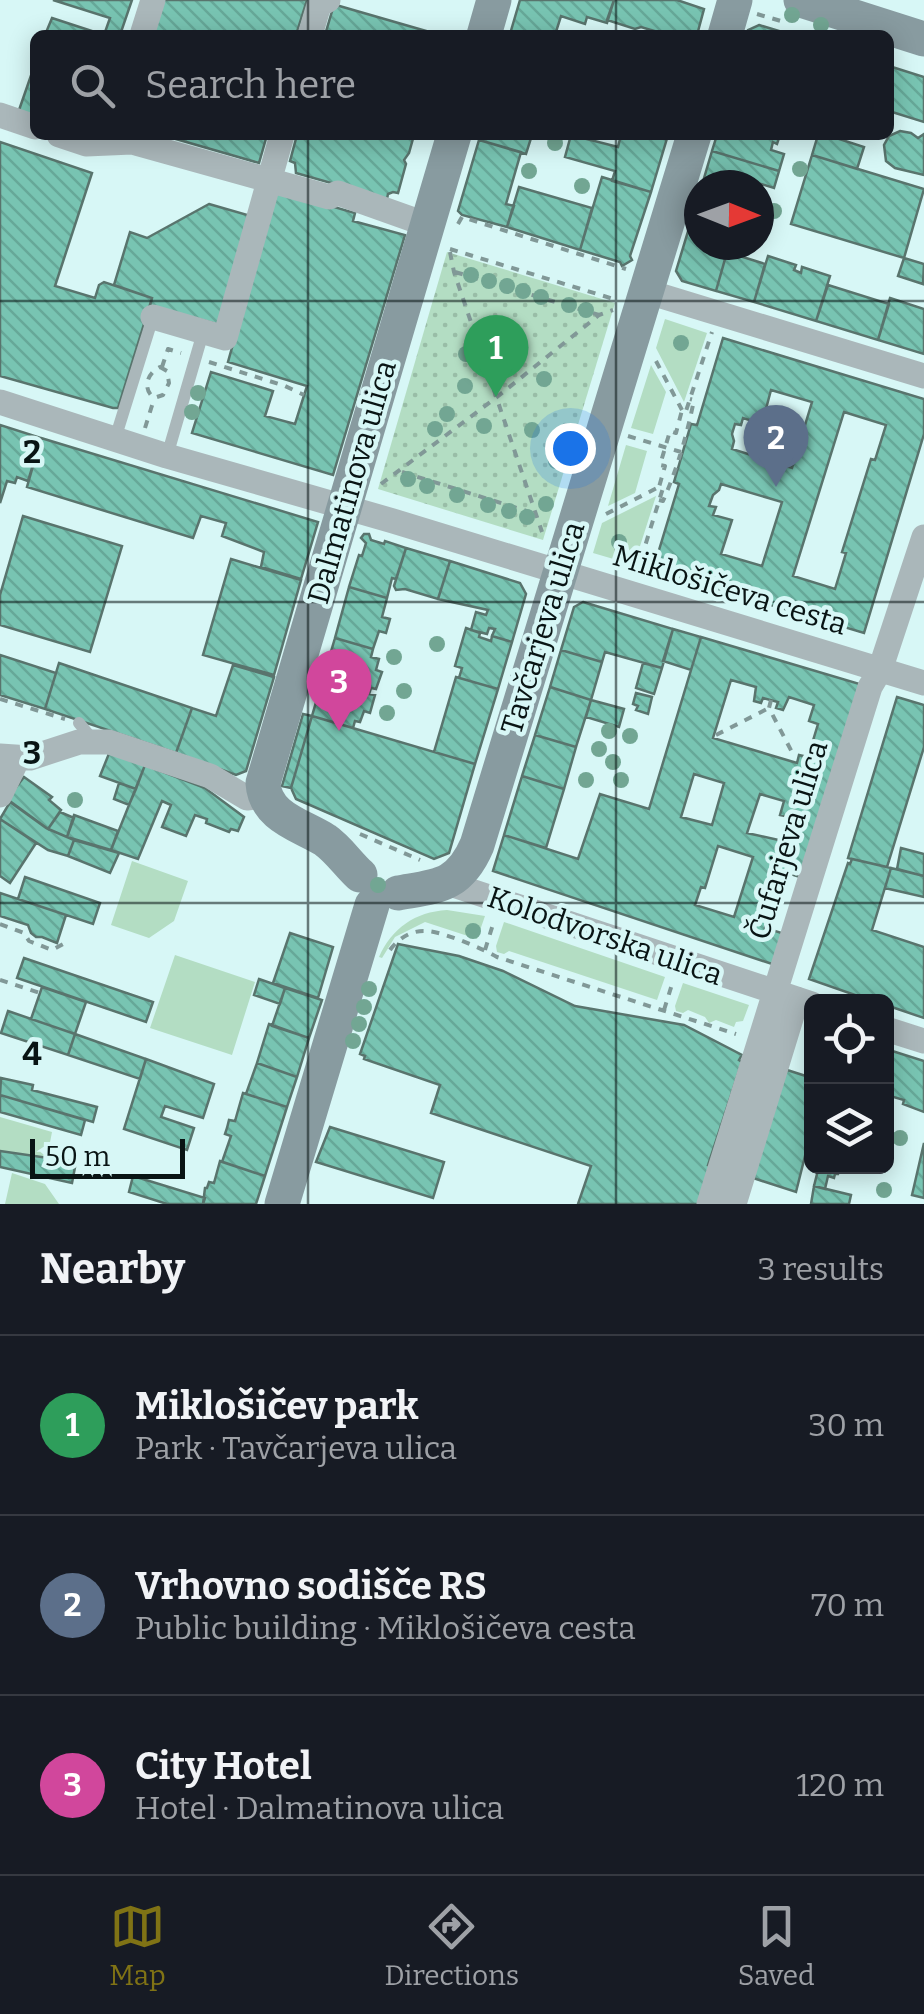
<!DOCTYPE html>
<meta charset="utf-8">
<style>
:root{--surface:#171b24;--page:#20242c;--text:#f1f3f6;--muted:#9ea1a6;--line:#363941;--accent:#807315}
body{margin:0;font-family:Bitter,serif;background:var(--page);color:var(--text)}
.controls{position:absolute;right:30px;bottom:30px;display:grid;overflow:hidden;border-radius:15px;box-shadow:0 5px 25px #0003}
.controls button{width:90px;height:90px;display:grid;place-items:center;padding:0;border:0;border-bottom:2px solid var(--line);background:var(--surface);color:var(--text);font:50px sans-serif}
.compass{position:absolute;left:684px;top:170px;width:90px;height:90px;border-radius:50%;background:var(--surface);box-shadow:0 5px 25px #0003;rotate:91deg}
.scale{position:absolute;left:30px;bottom:25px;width:155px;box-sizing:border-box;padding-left:10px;border:5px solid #091414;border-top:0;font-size:28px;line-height:35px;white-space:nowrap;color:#091414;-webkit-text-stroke:8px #d7f7f6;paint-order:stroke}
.you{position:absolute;left:570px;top:448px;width:35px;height:35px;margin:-25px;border:8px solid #fff;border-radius:50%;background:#1a73e8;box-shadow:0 0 0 15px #1a73e833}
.badge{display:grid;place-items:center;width:65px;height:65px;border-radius:50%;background:var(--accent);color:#fff;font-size:32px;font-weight:700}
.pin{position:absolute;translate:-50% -82px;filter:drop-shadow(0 2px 5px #0008)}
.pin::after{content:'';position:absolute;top:52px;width:35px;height:30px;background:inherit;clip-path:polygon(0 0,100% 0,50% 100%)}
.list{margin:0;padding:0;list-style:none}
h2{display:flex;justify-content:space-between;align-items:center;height:130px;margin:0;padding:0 40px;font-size:42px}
h2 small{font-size:32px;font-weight:400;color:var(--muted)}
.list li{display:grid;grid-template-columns:65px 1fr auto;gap:30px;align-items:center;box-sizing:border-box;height:180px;padding:0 40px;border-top:2px solid var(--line)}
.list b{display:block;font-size:38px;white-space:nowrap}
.list p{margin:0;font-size:32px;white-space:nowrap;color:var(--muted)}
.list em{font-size:32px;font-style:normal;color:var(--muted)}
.icon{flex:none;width:55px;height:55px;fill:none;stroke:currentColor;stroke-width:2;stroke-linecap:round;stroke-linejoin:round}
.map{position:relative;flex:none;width:924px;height:1204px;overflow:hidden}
.search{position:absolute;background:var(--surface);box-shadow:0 5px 25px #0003;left:30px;right:30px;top:30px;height:110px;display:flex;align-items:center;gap:25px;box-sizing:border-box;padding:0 35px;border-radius:15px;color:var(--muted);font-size:38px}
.sheet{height:670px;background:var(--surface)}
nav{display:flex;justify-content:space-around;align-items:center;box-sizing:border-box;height:140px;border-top:2px solid var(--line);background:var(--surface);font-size:28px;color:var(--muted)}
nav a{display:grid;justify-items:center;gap:5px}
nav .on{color:var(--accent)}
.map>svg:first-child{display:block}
</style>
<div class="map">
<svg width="924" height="1204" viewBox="0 0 924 1204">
<defs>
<pattern id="park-dots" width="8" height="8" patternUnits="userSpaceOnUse" patternTransform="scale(2.5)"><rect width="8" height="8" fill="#b3ddc3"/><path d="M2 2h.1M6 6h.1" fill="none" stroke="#99bda7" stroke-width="1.8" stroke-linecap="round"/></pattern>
<pattern id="building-back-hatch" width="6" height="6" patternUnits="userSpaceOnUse" patternTransform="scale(2.5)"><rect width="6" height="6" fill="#78c4b2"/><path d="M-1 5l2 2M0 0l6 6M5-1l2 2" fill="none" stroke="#66a898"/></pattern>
</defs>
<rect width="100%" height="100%" fill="#d7f7f6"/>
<!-- grass -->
<path fill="#b3ddc3" d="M665 319 707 333 684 402 656 348Z
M651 365 666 392 653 434 631 428Z
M626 445 647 451 635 493 608 506Z
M656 496 634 565 593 553 602 523Z
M132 861 188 881 174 921 149 938 111 925Z
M447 910 485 916 477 939 425 922 395 937 382 958 379 957C392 928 415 912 447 910Z
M504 922 665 977 657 1000 509 951 504 954 497 952 496 946Z
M175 955 255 982 232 1055 150 1028Z
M683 983 749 1005 743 1021 736 1022 734 1027 716 1020 709 1023 705 1017 688 1010 683 1013 676 1011 675 1006Z
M0 1117 52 1132 47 1158 0 1151Z
M12 1173 45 1184 59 1204H5Z"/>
<!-- park -->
<path fill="url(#park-dots)" d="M447 252 615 303 543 540 378 489Z"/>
<!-- building -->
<path fill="url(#building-back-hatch)" stroke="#59746d" stroke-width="2.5" fill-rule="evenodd" d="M53 0H132L120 35H104L110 18Z
M158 0H307L296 35H149Z
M520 0H614L607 23 587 17 585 24 561 16 555 35H515L510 34Z
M614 0H677L704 9 697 35H668L641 27 635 29 607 20Z
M336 5 440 35H325L333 8Z
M52 18 104 35H45Z
M759 25 792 35H747L748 30Z
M35 64V118L18 113Z
M889 66 924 77V122L889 111Z
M900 131 911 133 918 138 924 134V175L895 168 886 161 884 145 889 136Z
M162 135H267L259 163Z
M297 135H414L409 153 404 160 406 164 398 193 393 192 388 194 387 199 296 173 295 163 290 161Z
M481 135H532L526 154 479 140Z
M571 135 618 147 621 135H668L651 192 612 181 615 171 565 157Z
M717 135H780L777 144 773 142 771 150 784 154 779 171 712 151Z
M818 135H827L864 147 857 169 812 155Z
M479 140 521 152 506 204 514 206 507 227 462 215 458 211Z
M0 142 92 173 55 286 95 298 99 285 104 282 152 298 118 408H113L0 376Z
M712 151 779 171 774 188 761 184 760 189 764 190 760 204 759 185H702Z
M812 155 924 189 904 258 791 224Z
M602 177 651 192 630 256 632 260 622 266 620 262 580 250Z
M519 187 592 208 580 250 507 227Z
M276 190 355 213 353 221 405 235 333 475 192 433 211 372 273 391 265 416 295 424 307 386 228 362Z
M699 195V245H729L716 291 682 281 676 271Z
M209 204 251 216 220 325 150 306 152 298 114 285 130 232 147 238Z
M727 252 765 264 754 302 716 291Z
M768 256 796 265 794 270 801 273 802 267 830 276 816 321 754 302Z
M904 258 924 264 923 284 898 276Z
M828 285 889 304 878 340 816 321Z
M890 298 924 309V354L878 340Z
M723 338 924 399V434L864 633 653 570 679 484 674 482 691 424 697 425ZM771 390 812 402 792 468 732 449 734 441 732 434 735 424 741 425 743 418 762 424ZM844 412 886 425 875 460 871 459 842 552 846 553 835 589 793 576ZM721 484 782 502 762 566 721 554 732 520 713 515 716 507 709 506 713 495 719 490Z
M0 425 41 438 28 481 17 477 15 483 7 481 0 503Z
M41 438 318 522 301 579 261 567 264 552 222 536 226 523 201 516 193 538 27 487Z
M23 516 122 546 90 652 0 625V595Z
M364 534H369L371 540 384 544 385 541 406 548 396 579 392 578 387 598 349 587 359 555 362 556 366 543 361 538Z
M406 548 450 561 438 599 405 589 396 590 394 586Z
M231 559 301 580 274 675 203 655Z
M450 561 520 583 526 594 512 642 492 636 495 629 489 628 487 634 471 630 476 612 486 615 488 610 438 599Z
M349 587 387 598 382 617 390 619 386 633 379 631 373 649 335 638Z
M583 602 673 629 662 668 605 652 602 662 561 650 574 607Z
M466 628 480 633 479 637 491 641 492 636 512 642 498 689 459 678 462 668 455 666Z
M673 629 701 637 691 670 663 661Z
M701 637 863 685 803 878 784 872 765 928 785 934 775 965 493 871 504 835 578 859 600 794 649 809ZM731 680 756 687 754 701 761 703 763 698 778 702 776 708 783 710 789 697 814 705 809 721 818 724 808 757 799 755 797 763 713 738ZM694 774 724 783 712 825 681 817ZM760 794 784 801 780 815 790 817 783 841 747 833ZM718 846 753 857 734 917 695 905 701 887 705 888Z
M335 638 373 649 371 657 379 659 376 670 382 672 376 689 371 688 369 694 375 695 370 713 364 711 360 722 355 721 353 728 312 716Z
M561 650 602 662 591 700 550 687Z
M0 655 56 673 45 709 0 695Z
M59 663 192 708 176 753 45 709Z
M643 663 662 668 654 694 636 688Z
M233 665 274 677 246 771 236 775 176 753 192 708 216 716Z
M456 677 498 689 475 764 434 752Z
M550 687 591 700 576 747 535 735Z
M636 693 652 697 648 714 636 710 638 706 633 704Z
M897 697 924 705V747L887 867 848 858Z
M591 700 624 709 619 727 586 717Z
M303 714 312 716 291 788 282 786Z
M312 716 475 764 449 853 434 859 296 799 291 788Z
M535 735 576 747 564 789 522 776Z
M110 751 145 765 136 789 100 776Z
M145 765 205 788 244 817 238 831 231 829 229 832 206 823 207 819 195 815 186 836 162 827 171 805 162 801 138 859 111 850Z
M522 776 564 789 546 848 504 835Z
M24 777 52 797 49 800 61 810 48 829 7 799Z
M119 783 136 789 129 805 114 799Z
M10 802 46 828 74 840 68 856 48 850 0 819Z
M60 812 74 818 67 837 48 829Z
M74 815 118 831 111 850 67 837Z
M0 819 36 843 10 883 0 876Z
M74 840 119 853 110 873 68 856Z
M901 848 924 854V876L897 869Z
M852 859 891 868 872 930 924 947V1018L886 1005V1002H875L809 979 848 863 850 864Z
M891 868 924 876V897L885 888Z
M25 877 100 903 93 924 18 899Z
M0 893 66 915 57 943 42 937H36L31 933 28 925 0 916Z
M290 933 333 947 318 998 273 983Z
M398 944 459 956 503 971 575 1006 684 1025 742 1055 739 1060 742 1062 708 1165 712 1166 699 1204H578L591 1166 431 1113 440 1085 364 1059 365 1056 360 1054Z
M24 958 153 1002 146 1022 17 978Z
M259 979 285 988 280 1004 254 995Z
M42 987 86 1002 75 1034 31 1019Z
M285 988 322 1000 309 1038 272 1026Z
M8 1011 75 1034 68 1055 1 1033Z
M269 1024 309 1038 297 1077 257 1063Z
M75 1034 146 1059 140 1079 68 1055Z
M886 1049 924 1061V1112L903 1104 904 1100 887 1095 886 1097Z
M146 1059 214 1084 203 1118 165 1106 161 1117 194 1128 187 1150 124 1129Z
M257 1063 297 1077 287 1107 246 1094Z
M784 1069 812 1078V1128L796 1192 750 1177Z
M1 1078 33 1085 32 1090 97 1107 93 1122 0 1095Z
M243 1093 287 1107 265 1176 222 1162 231 1136 225 1134 227 1128 229 1120 235 1121Z
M0 1095 85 1120 81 1135 0 1112Z
M330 1127 444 1162 433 1198 316 1162Z
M924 1143V1198L912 1195Z
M0 1151 76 1162 72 1183 0 1167Z
M220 1161 265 1176 256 1204H203L205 1188H207L209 1182 214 1183Z
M819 1166H840L838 1174H835L834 1178 828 1176 825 1189 814 1186Z
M133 1176 205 1198 203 1204H167L129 1192Z
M814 1186 851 1195 849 1204H811Z"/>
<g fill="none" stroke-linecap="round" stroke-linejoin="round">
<!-- path -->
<path stroke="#819897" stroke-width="4" stroke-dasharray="8 8" stroke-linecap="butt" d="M757 14 781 21
M458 224 462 217 626 269
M450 249 617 300
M450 252 454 272 542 532
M455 272 599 315
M656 361 682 410
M209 362 285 386 304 395
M160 367 167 371 169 383 163 395 154 398C142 389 147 373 160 367Z
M162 367 168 349 181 353
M145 428 154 399
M628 436 681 452
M402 472 536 514
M381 484 497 397 599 315 613 310
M659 500 663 501C677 469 687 435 694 400L690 399
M606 514 659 487
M635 571 637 572 663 488 659 487 665 466 660 465 670 431 676 433 682 410 686 411 712 332
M0 699 65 719
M771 700 769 708 794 756
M716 735 769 708
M360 834 420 860
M0 924 24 933 29 941 52 950 65 943
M390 950C398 939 411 930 426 931 441 931 484 949 497 957L736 1034
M485 950 494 921
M0 980 40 993
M664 1010 673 981"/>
<!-- lane -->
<path stroke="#aab7ba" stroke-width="12" d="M115 439 153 317
M167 456 204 329
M79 723 93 740"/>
<!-- street -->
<path stroke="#aab7ba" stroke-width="25" d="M142 35 153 0
M310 35 319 5 328 0
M0 115 35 127
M59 135 86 144 132 142 329 197 338 193 428 225
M645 291 924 376
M153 317 225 338 282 135
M0 402 167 456 393 521 924 683
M0 756 30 758 79 742H109L210 776 247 798 264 796
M0 795 18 758
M447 883 812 1004
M886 1029 924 1041
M709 1204 870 687 880 670 924 537
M734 1204 797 999"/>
<!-- secondary -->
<path stroke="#889ba0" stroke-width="35" d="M801 0 924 39
M484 35 494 0
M725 35 735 0
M360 875C348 864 338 849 325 840 301 825 265 817 263 783L454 135
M398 893C437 886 459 887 477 845L694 135
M282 1204 372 905"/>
</g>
<!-- trees -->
<g fill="#72a693">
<circle cx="792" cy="15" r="8"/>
<circle cx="821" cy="25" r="8"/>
<circle cx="555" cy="143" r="8"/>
<circle cx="800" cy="169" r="8"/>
<circle cx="529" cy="171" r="8"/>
<circle cx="582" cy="186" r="8"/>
<circle cx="774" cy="211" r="8"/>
<circle cx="471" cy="275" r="8"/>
<circle cx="489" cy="281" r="8"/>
<circle cx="507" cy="286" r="8"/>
<circle cx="523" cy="291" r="8"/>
<circle cx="541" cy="297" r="8"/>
<circle cx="569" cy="305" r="8"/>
<circle cx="586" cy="310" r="8"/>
<circle cx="681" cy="343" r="8"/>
<circle cx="466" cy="354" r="8"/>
<circle cx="507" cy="363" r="8"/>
<circle cx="544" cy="379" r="8"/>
<circle cx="465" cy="386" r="8"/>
<circle cx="198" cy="393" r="8"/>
<circle cx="192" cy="412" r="8"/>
<circle cx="447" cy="414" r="8"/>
<circle cx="484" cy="426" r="8"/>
<circle cx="435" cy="429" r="8"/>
<circle cx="532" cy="430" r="8"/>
<circle cx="560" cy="437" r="8"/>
<circle cx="556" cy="461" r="8"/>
<circle cx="408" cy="479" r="8"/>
<circle cx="427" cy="486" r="8"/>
<circle cx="457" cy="495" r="8"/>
<circle cx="546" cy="504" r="8"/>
<circle cx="488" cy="505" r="8"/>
<circle cx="509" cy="511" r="8"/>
<circle cx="527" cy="517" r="8"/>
<circle cx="619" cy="542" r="8"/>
<circle cx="437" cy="644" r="8"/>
<circle cx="394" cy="657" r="8"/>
<circle cx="404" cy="691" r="8"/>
<circle cx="387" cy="713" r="8"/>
<circle cx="609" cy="731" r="8"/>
<circle cx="630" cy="736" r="8"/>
<circle cx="599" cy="749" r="8"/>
<circle cx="613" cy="762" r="8"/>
<circle cx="586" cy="780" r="8"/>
<circle cx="621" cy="780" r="8"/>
<circle cx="75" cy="800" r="8"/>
<circle cx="378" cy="885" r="8"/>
<circle cx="473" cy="931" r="8"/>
<circle cx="369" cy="989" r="8"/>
<circle cx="364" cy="1007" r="8"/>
<circle cx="359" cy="1024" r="8"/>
<circle cx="353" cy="1041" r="8"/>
<circle cx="900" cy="1138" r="8"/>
<circle cx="884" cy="1190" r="8"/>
</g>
<!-- grid -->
<path fill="none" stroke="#091414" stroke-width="2.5" stroke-opacity="0.55" d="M308 0V35M616 0V35M308 135V1204M616 135V1204M0 301H924M0 602H924M0 903H924"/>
<g text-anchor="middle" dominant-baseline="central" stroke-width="9" stroke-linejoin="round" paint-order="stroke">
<!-- street labels -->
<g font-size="30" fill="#091414" stroke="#d7f7f6">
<text transform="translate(352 482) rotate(-74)">Dalmatinova ulica</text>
<text transform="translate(730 590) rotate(17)">Miklošičeva cesta</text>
<text transform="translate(543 628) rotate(-73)">Tavčarjeva ulica</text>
<text transform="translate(788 840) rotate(-73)">Čufarjeva ulica</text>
<text transform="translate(605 936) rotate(19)">Kolodvorska ulica</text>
</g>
</g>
<g font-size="32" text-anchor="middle" font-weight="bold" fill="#091414" stroke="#d7f7f6" stroke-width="9" stroke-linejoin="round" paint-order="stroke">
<text x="32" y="463">2</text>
<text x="32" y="764">3</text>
<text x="32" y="1065">4</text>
</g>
</svg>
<div class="controls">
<button><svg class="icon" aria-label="locate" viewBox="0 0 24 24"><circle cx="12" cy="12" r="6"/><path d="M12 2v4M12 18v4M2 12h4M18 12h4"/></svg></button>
<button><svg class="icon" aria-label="layers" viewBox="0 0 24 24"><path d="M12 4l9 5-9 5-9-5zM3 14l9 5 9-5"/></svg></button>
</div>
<svg class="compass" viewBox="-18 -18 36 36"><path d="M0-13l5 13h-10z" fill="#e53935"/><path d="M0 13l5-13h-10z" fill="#9ea1a6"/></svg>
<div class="scale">50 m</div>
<div class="you"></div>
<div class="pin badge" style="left:496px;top:397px;background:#2e9e5b">1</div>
<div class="pin badge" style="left:776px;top:487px;background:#5c6f8a">2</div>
<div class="pin badge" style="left:339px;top:731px;background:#d1479c">3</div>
<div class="search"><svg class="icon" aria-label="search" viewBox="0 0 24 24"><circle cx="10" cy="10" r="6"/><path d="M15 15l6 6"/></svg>Search here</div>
</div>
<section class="sheet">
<h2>Nearby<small>3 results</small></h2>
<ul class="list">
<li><span class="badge" style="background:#2e9e5b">1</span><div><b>Miklošičev park</b><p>Park · Tavčarjeva ulica</p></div><em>30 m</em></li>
<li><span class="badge" style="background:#5c6f8a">2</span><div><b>Vrhovno sodišče RS</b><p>Public building · Miklošičeva cesta</p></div><em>70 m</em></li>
<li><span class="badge" style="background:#d1479c">3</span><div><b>City Hotel</b><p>Hotel · Dalmatinova ulica</p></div><em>120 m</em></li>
</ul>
</section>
<nav>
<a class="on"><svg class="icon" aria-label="map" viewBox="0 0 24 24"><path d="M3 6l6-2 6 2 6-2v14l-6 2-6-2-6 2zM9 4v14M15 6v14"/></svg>Map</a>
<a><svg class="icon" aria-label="directions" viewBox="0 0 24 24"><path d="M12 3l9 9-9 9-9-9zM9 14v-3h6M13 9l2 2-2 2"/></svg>Directions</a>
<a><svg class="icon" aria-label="saved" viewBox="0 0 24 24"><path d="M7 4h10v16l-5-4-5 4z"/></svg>Saved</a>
</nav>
